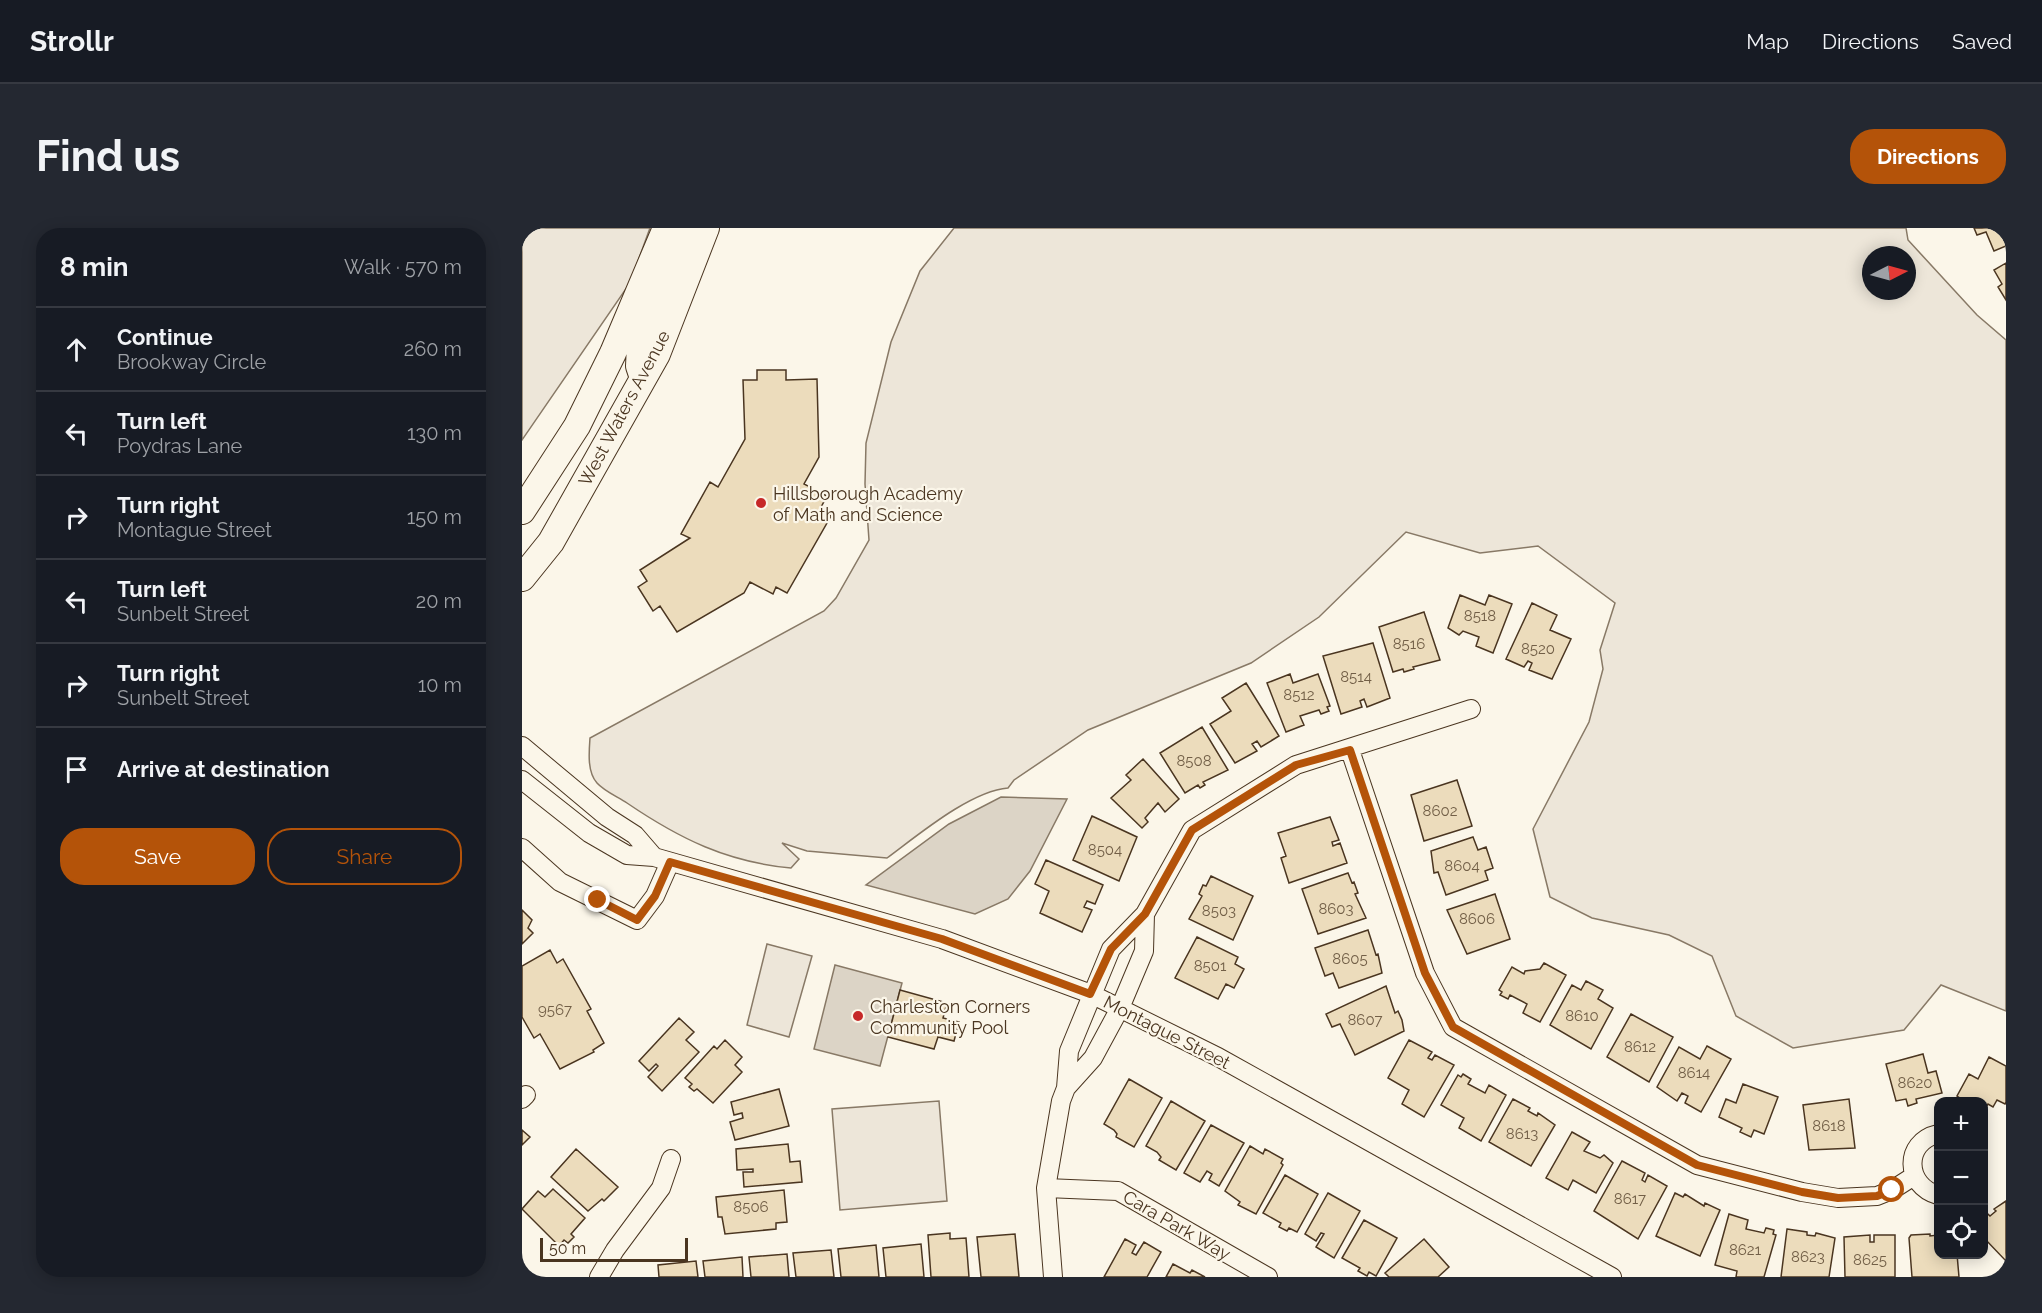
<!DOCTYPE html>
<meta charset="utf-8">
<style>
:root{--surface:#171b24;--page:#242831;--text:#f1f3f6;--muted:#9ea1a6;--line:#363941;--accent:#b45309}
body{margin:0;font-family:Raleway,sans-serif;background:var(--page);color:var(--text)}
.controls{position:absolute;right:18px;bottom:18px;display:grid;overflow:hidden;border-radius:12px;box-shadow:0 3px 15px #0003}
.controls button{width:54px;height:54px;display:grid;place-items:center;padding:0;border:0;border-bottom:2px solid var(--line);background:var(--surface);color:var(--text);font:30px sans-serif}
.compass{position:absolute;left:1340px;top:18px;width:54px;height:54px;border-radius:50%;background:var(--surface);box-shadow:0 3px 15px #0003;rotate:84deg}
.scale{position:absolute;left:18px;bottom:15px;width:148px;box-sizing:border-box;padding-left:6px;border:3px solid #4a3520;border-top:0;font-size:16px;line-height:21px;white-space:nowrap;color:#4a3520;-webkit-text-stroke:4px #fbf6e9;paint-order:stroke}
.stop{position:absolute;width:18px;height:18px;margin:-14px;border:4px solid #b45309;border-radius:50%;background:#fff}
.stop.end{background:#b45309;border-color:#fff;box-shadow:0 2px 6px #0008}
.list{margin:0;padding:0;list-style:none}
h2{display:flex;justify-content:space-between;align-items:center;height:78px;margin:0;padding:0 24px;font-size:26px}
h2 small{font-size:20px;font-weight:400;color:var(--muted)}
.list li{display:grid;grid-template-columns:39px 1fr auto;gap:18px;align-items:center;box-sizing:border-box;height:84px;padding:0 24px;border-top:2px solid var(--line)}
.list b{display:block;font-size:22px;white-space:nowrap}
.list p{margin:0;font-size:20px;white-space:nowrap;color:var(--muted)}
.list em{font-size:20px;font-style:normal;color:var(--muted)}
.actions{display:flex;gap:12px;padding:18px 24px}
.actions a{flex:1;padding:14px 0;border:2px solid var(--accent);border-radius:24px;text-align:center;font-size:21px;color:var(--accent)}
.actions .main{background:var(--accent);color:#fff}
.icon{flex:none;width:33px;height:33px;fill:none;stroke:currentColor;stroke-width:2;stroke-linecap:round;stroke-linejoin:round}
.map{position:relative;flex:none;width:1484px;height:1049px;overflow:hidden;border-radius:24px}
header{display:flex;align-items:center;gap:36px;box-sizing:border-box;height:84px;padding:0 30px;background:var(--surface);border-bottom:2px solid var(--line)}
header strong{font-size:28px}
nav{display:flex;gap:33px;margin-inline-start:auto;font-size:21px}
.intro{display:flex;align-items:center;justify-content:space-between;box-sizing:border-box;height:144px;padding:0 36px}
h1{margin:0;font-size:42px}
.button{padding:15px 27px;border-radius:24px;background:var(--accent);color:#fff;font-size:21px;font-weight:700}
main{display:flex;gap:36px;padding:0 36px}
aside{flex:1;background:var(--surface);border-radius:24px;box-shadow:0 3px 15px #0003}
.map>svg:first-child{display:block}
</style>
<header>
<strong>Strollr</strong>
<nav><a>Map</a><a>Directions</a><a>Saved</a></nav>
</header>
<div class="intro"><h1>Find us</h1><a class="button">Directions</a></div>
<main>
<aside>
<h2>8 min<small>Walk · 570 m</small></h2>
<ul class="list">
<li><svg class="icon" aria-label="ahead" viewBox="0 0 24 24"><path d="M12 20V5M6 11l6-6 6 6"/></svg><div><b>Continue</b><p>Brookway Circle</p></div><em>260 m</em></li>
<li><svg class="icon" aria-label="left" viewBox="0 0 24 24"><path d="M17 20v-9H6M10 6l-5 5 5 5"/></svg><div><b>Turn left</b><p>Poydras Lane</p></div><em>130 m</em></li>
<li><svg class="icon" aria-label="right" viewBox="0 0 24 24"><path d="M7 20v-9h11M14 6l5 5-5 5"/></svg><div><b>Turn right</b><p>Montague Street</p></div><em>150 m</em></li>
<li><svg class="icon" aria-label="left" viewBox="0 0 24 24"><path d="M17 20v-9H6M10 6l-5 5 5 5"/></svg><div><b>Turn left</b><p>Sunbelt Street</p></div><em>20 m</em></li>
<li><svg class="icon" aria-label="right" viewBox="0 0 24 24"><path d="M7 20v-9h11M14 6l5 5-5 5"/></svg><div><b>Turn right</b><p>Sunbelt Street</p></div><em>10 m</em></li>
<li><svg class="icon" aria-label="arrive" viewBox="0 0 24 24"><path d="M6 21V4h12l-3 4 3 4H6"/></svg><div><b>Arrive at destination</b></div></li>
</ul>
<div class="actions"><a class="main">Save</a><a>Share</a></div>
</aside>
<div class="map">
<svg width="1484" height="1049" viewBox="0 0 1484 1049">
<rect width="100%" height="100%" fill="#fbf6e9"/>
<!-- green -->
<path fill="#ede6d9" stroke="#887966" stroke-width="1.5" fill-rule="evenodd" d="M0 0H128L108 55 0 212Z
M432 0H1384L1386 12 1455 87 1484 112V783L1419 757 1382 802 1271 820 1214 788 1190 728 1147 707 1070 690 1028 669 1011 601 1067 494 1081 441 1078 422 1093 375 1016 318 958 325 884 304 797 389 729 435 566 502 492 552 486 560C448 563 395 608 365 630L285 623 260 615 277 631 269 640C205 634 158 611 105 575 96 569 82 563 75 555 65 544 67 524 68 510L302 383 314 370 347 312 343 256 344 215 369 114 398 43ZM1349 27H1385V63H1349Z
M245 716 290 728 267 809 225 797Z
M417 873 425 973 318 982 310 881Z"/>
<!-- water -->
<path fill="#dcd4c6" stroke="#887966" stroke-width="1.5" d="M479 569 545 571 508 643 486 671 453 686 344 657 427 596Z
M313 737 380 755 358 838 292 821Z"/>
<!-- building -->
<path fill="#ecdcbc" stroke="#4a3520" stroke-width="1.5" d="M1452 0H1484V18L1472 23 1464 4 1455 7Z
M1484 35V72L1476 59 1480 56 1472 42Z
M235 142H264V152L295 151 297 229 282 256 305 268 298 281 309 288 265 365 254 359 251 366 228 354 222 365 155 404 138 378 131 383 116 359 125 353 118 342 168 310 159 306 188 254 196 259 223 211 221 152H235Z
M938 367 963 377 967 367 990 376 971 425 954 418 957 409 941 403 937 407 926 400Z
M1010 375 1035 387 1028 402 1049 411 1030 451 1007 442 1010 435 1006 433 1002 439 984 431Z
M902 384 918 432 891 439 892 441 882 444 881 441 871 444 857 399Z
M851 415 868 470 845 479 842 471 838 473 840 479 819 486 801 428Z
M768 446 771 455 796 446 808 478 805 479 807 483 799 486 797 482 778 488 782 497 764 504 745 455Z
M724 455 757 508 739 519 735 513 730 516 735 523 713 535 688 496 709 483 700 470Z
M680 499 706 542 681 554 683 557 678 560 676 557 663 565 638 525Z
M621 531 657 571 643 584 636 575 623 590 626 594 620 600 589 570 609 552 604 547Z
M935 552 950 598 902 613 889 567Z
M570 588 615 609 597 653 551 632Z
M808 589 817 612 810 614 811 618 818 615 825 635 767 655 759 630 764 628 756 605Z
M951 609 956 622 964 619 971 640 963 643 966 652 924 667 916 644 912 645 909 623Z
M524 632 581 657 573 676 565 673 562 679 570 682 560 704 518 685 527 663 513 656Z
M826 645 830 655 832 654 836 665 833 666 844 690 796 706 780 661Z
M689 648 731 668 711 712 667 691 680 668 677 666 681 657 684 658Z
M973 666 988 711 945 726 925 682Z
M0 682 10 692 6 700 11 705 0 716Z
M846 702 854 727 856 726 860 745 817 760 811 745 803 748 793 720Z
M675 709 716 729 713 736 722 741 712 760 704 756 696 771 653 750Z
M28 722 35 735 41 731 69 781 65 783 82 815 71 822 72 824 38 841 18 806 12 810 0 789V738Z
M1022 735 1044 747 1018 794 1001 785 1005 776 988 767 986 771 978 767 980 764 977 762 990 739 1002 746 1003 743 1018 741Z
M1064 753 1081 762 1076 771 1091 780 1069 821 1028 797 1050 757 1059 762Z
M864 758 873 785 876 783 880 792 882 803 833 827 818 796 810 799 804 786Z
M378 762 425 775 421 790 437 794 432 813 416 809 412 821 366 809Z
M1109 786 1151 809 1127 854 1085 829Z
M157 790 172 804 164 812 177 824 140 863 126 849 136 838 134 836 127 843 117 833Z
M203 812 220 829 213 837 220 844 191 875 175 861 172 863 167 859 170 856 163 850 192 818 195 821Z
M887 812 910 824 906 830 910 832 913 827 932 837 902 889 880 876 887 862 866 850Z
M1185 818 1209 831 1179 884 1163 875 1166 868 1160 865 1155 873 1135 859 1157 819 1178 831Z
M1401 826 1406 845 1414 843 1420 865 1394 871 1395 875 1386 878 1384 871 1374 873 1364 836Z
M1467 829 1484 838V874L1483 876 1475 872 1471 879 1466 876 1462 883V874H1444L1435 868 1447 846 1456 851Z
M941 846 949 851 946 856 963 865 967 857 984 867 959 913 937 900 942 890 919 877 936 847 939 849Z
M607 851 640 870 612 919 594 909 595 906 592 902 582 896Z
M1221 856 1256 869 1242 906 1232 902 1229 909 1218 904 1220 900 1197 889 1204 871 1214 875Z
M257 861 267 898 213 912 208 894 221 890 220 885 212 887 209 874Z
M991 871 1008 880 1006 883 1015 888 1016 885 1033 897 1009 938 967 914Z
M1327 871 1333 920 1287 922 1281 877Z
M649 873 683 893 654 942 637 932 639 929 635 924 624 918Z
M689 897 722 915 697 958 687 952 690 946 685 943 678 954 662 945Z
M0 902 8 909 0 917Z
M1050 904 1068 914 1062 923 1078 930 1082 927 1091 935 1074 965 1051 952 1046 962 1024 950Z
M266 916 268 934 278 933 280 954 222 959 221 944H231V941L215 942 214 921Z
M728 918 741 926 743 921 761 931 759 935 761 937 734 986 716 977 718 974 703 963Z
M54 921 96 959 82 973 80 971 66 983 29 949Z
M1100 933 1123 945 1120 952 1123 954 1126 947 1145 958 1116 1011 1072 983Z
M763 947 796 966 775 1004 767 1000 765 1003 757 999 759 995 741 985Z
M31 961 63 990 49 1006 52 1009 46 1015 42 1012 37 1018 0 981 16 963 23 969Z
M262 962 265 994 254 995V1001L203 1006 200 989H196L194 969Z
M806 965 838 983 812 1030 794 1019 802 1006 799 1005 794 1013 783 1006Z
M1153 965 1161 969 1163 966 1182 978 1183 975 1198 982 1178 1028 1134 1008Z
M1484 973V1033L1462 1010V991L1466 986 1468 988 1474 983 1472 981Z
M1207 986 1226 992 1224 1001 1242 1005 1244 1000 1252 1002 1251 1006 1254 1007 1242 1049H1214L1215 1043 1193 1037Z
M842 992 875 1010 854 1048 847 1044 845 1048 836 1043 838 1040 820 1030Z
M1265 1001 1285 1004V1007L1293 1008 1294 1005 1313 1010 1307 1049H1259Z
M428 1005V1011L444 1010 447 1049H409L406 1007Z
M493 1006 497 1049H459L455 1009Z
M1408 1006V1008L1416 1007V1026H1435L1437 1049H1390L1387 1010 1389 1007Z
M1348 1007V1014H1352V1007H1373V1049H1323L1322 1009Z
M603 1011 614 1017 610 1025 614 1027 622 1014 639 1024 625 1049H582Z
M902 1011 927 1039 916 1049H867L863 1045Z
M399 1016 402 1049H364L361 1020Z
M354 1017 357 1049H319L316 1021Z
M309 1022 312 1049H274L271 1025Z
M265 1026 267 1049H229L227 1029Z
M220 1029 221 1049H183L181 1033Z
M174 1033 176 1049H137L136 1037Z
M651 1036 668 1045 670 1042 683 1049H644Z"/>
<g fill="none" stroke-linecap="round" stroke-linejoin="round">
<defs>
<path id="street" d="M0 518 85 589 113 607 132 629
M828 522 903 745 931 799 1175 937 1280 964 1316 970 1355 968 1370 962 1392 948
M0 552 67 605 105 627 132 629 420 711 569 766 696 829 1090 1049
M0 620 38 654 115 692 133 668 148 634
M544 860 571 830 598 780 622 723 623 686
M0 871 4 867
M1416 906C1381 914 1383 958 1416 967
M524 960 596 963 746 1049
M77 1049 93 1022 139 960 149 931
M531 1049 524 960 539 873 544 860 547 823 589 721 623 686 670 602 774 537 949 481"/>
<path id="secondary" d="M121 150 117 138 118 117 164 0
M0 283 55 198 91 125 144 0
M0 350 29 314 135 126 184 0"/>
</defs>
<!-- street casing -->
<use href="#street" stroke="#4a3520" stroke-width="20"/>
<!-- secondary casing -->
<use href="#secondary" stroke="#4a3520" stroke-width="28"/>
<!-- street -->
<use href="#street" stroke="#fbf6e9" stroke-width="18"/>
<!-- secondary -->
<use href="#secondary" stroke="#fbf6e9" stroke-width="26"/>
</g>
<g fill="none" stroke-linecap="round" stroke-linejoin="round">
<!-- route -->
<path stroke="#b45309" stroke-width="8" d="M76 672 115 692 133 668 148 634 420 711 568 766 589 721 623 686 670 602 774 537 828 522 903 745 931 799 1175 937 1280 964 1316 970 1355 968 1370 962"/>
</g>
<!-- markers -->
<g fill="#c62828" stroke="#fbf6e9" stroke-width="2">
<circle cx="239" cy="275" r="6"/>
<circle cx="336" cy="788" r="6"/>
</g>
<g text-anchor="middle" dominant-baseline="central" stroke-width="4.5" stroke-linejoin="round" paint-order="stroke">
<!-- number labels -->
<g font-size="15" fill="#725f47">
<text x="958" y="388">8518</text>
<text x="887" y="416">8516</text>
<text x="1016" y="421">8520</text>
<text x="834" y="449">8514</text>
<text x="777" y="467">8512</text>
<text x="672" y="533">8508</text>
<text x="918" y="583">8602</text>
<text x="583" y="622">8504</text>
<text x="940" y="638">8604</text>
<text x="814" y="681">8603</text>
<text x="697" y="683">8503</text>
<text x="955" y="691">8606</text>
<text x="828" y="731">8605</text>
<text x="688" y="738">8501</text>
<text x="33" y="782">9567</text>
<text x="1060" y="788">8610</text>
<text x="843" y="792">8607</text>
<text x="1118" y="819">8612</text>
<text x="1172" y="845">8614</text>
<text x="1393" y="855">8620</text>
<text x="1307" y="898">8618</text>
<text x="1000" y="906">8613</text>
<text x="1108" y="971">8617</text>
<text x="229" y="979">8506</text>
<text x="1223" y="1022">8621</text>
<text x="1286" y="1029">8623</text>
<text x="1348" y="1032">8625</text>
</g>
<!-- street labels -->
<g font-size="18" fill="#4a3520" stroke="#fbf6e9">
<text transform="translate(102 180) rotate(-62)">West Waters Avenue</text>
<text transform="translate(645 804) rotate(27)">Montague Street</text>
<text transform="translate(655 997) rotate(30)">Cara Park Way</text>
</g>
<!-- poi labels -->
<g font-size="18" fill="#4a3520" stroke="#fbf6e9" text-anchor="start">
<text x="251" y="265">Hillsborough Academy<tspan x="251" dy="21">of Math and Science</tspan></text>
<text x="348" y="778">Charleston Corners<tspan x="348" dy="21">Community Pool</tspan></text>
</g>
</g>
</svg>
<div class="controls">
<button>+</button>
<button>−</button>
<button><svg class="icon" aria-label="locate" viewBox="0 0 24 24"><circle cx="12" cy="12" r="6"/><path d="M12 2v4M12 18v4M2 12h4M18 12h4"/></svg></button>
</div>
<svg class="compass" viewBox="-18 -18 36 36"><path d="M0-13l5 13h-10z" fill="#e53935"/><path d="M0 13l5-13h-10z" fill="#9ea1a6"/></svg>
<div class="scale">50 m</div>
<div class="stop" style="left:1370px;top:962px"></div>
<div class="stop end" style="left:76px;top:672px"></div>
</div>
</main>
